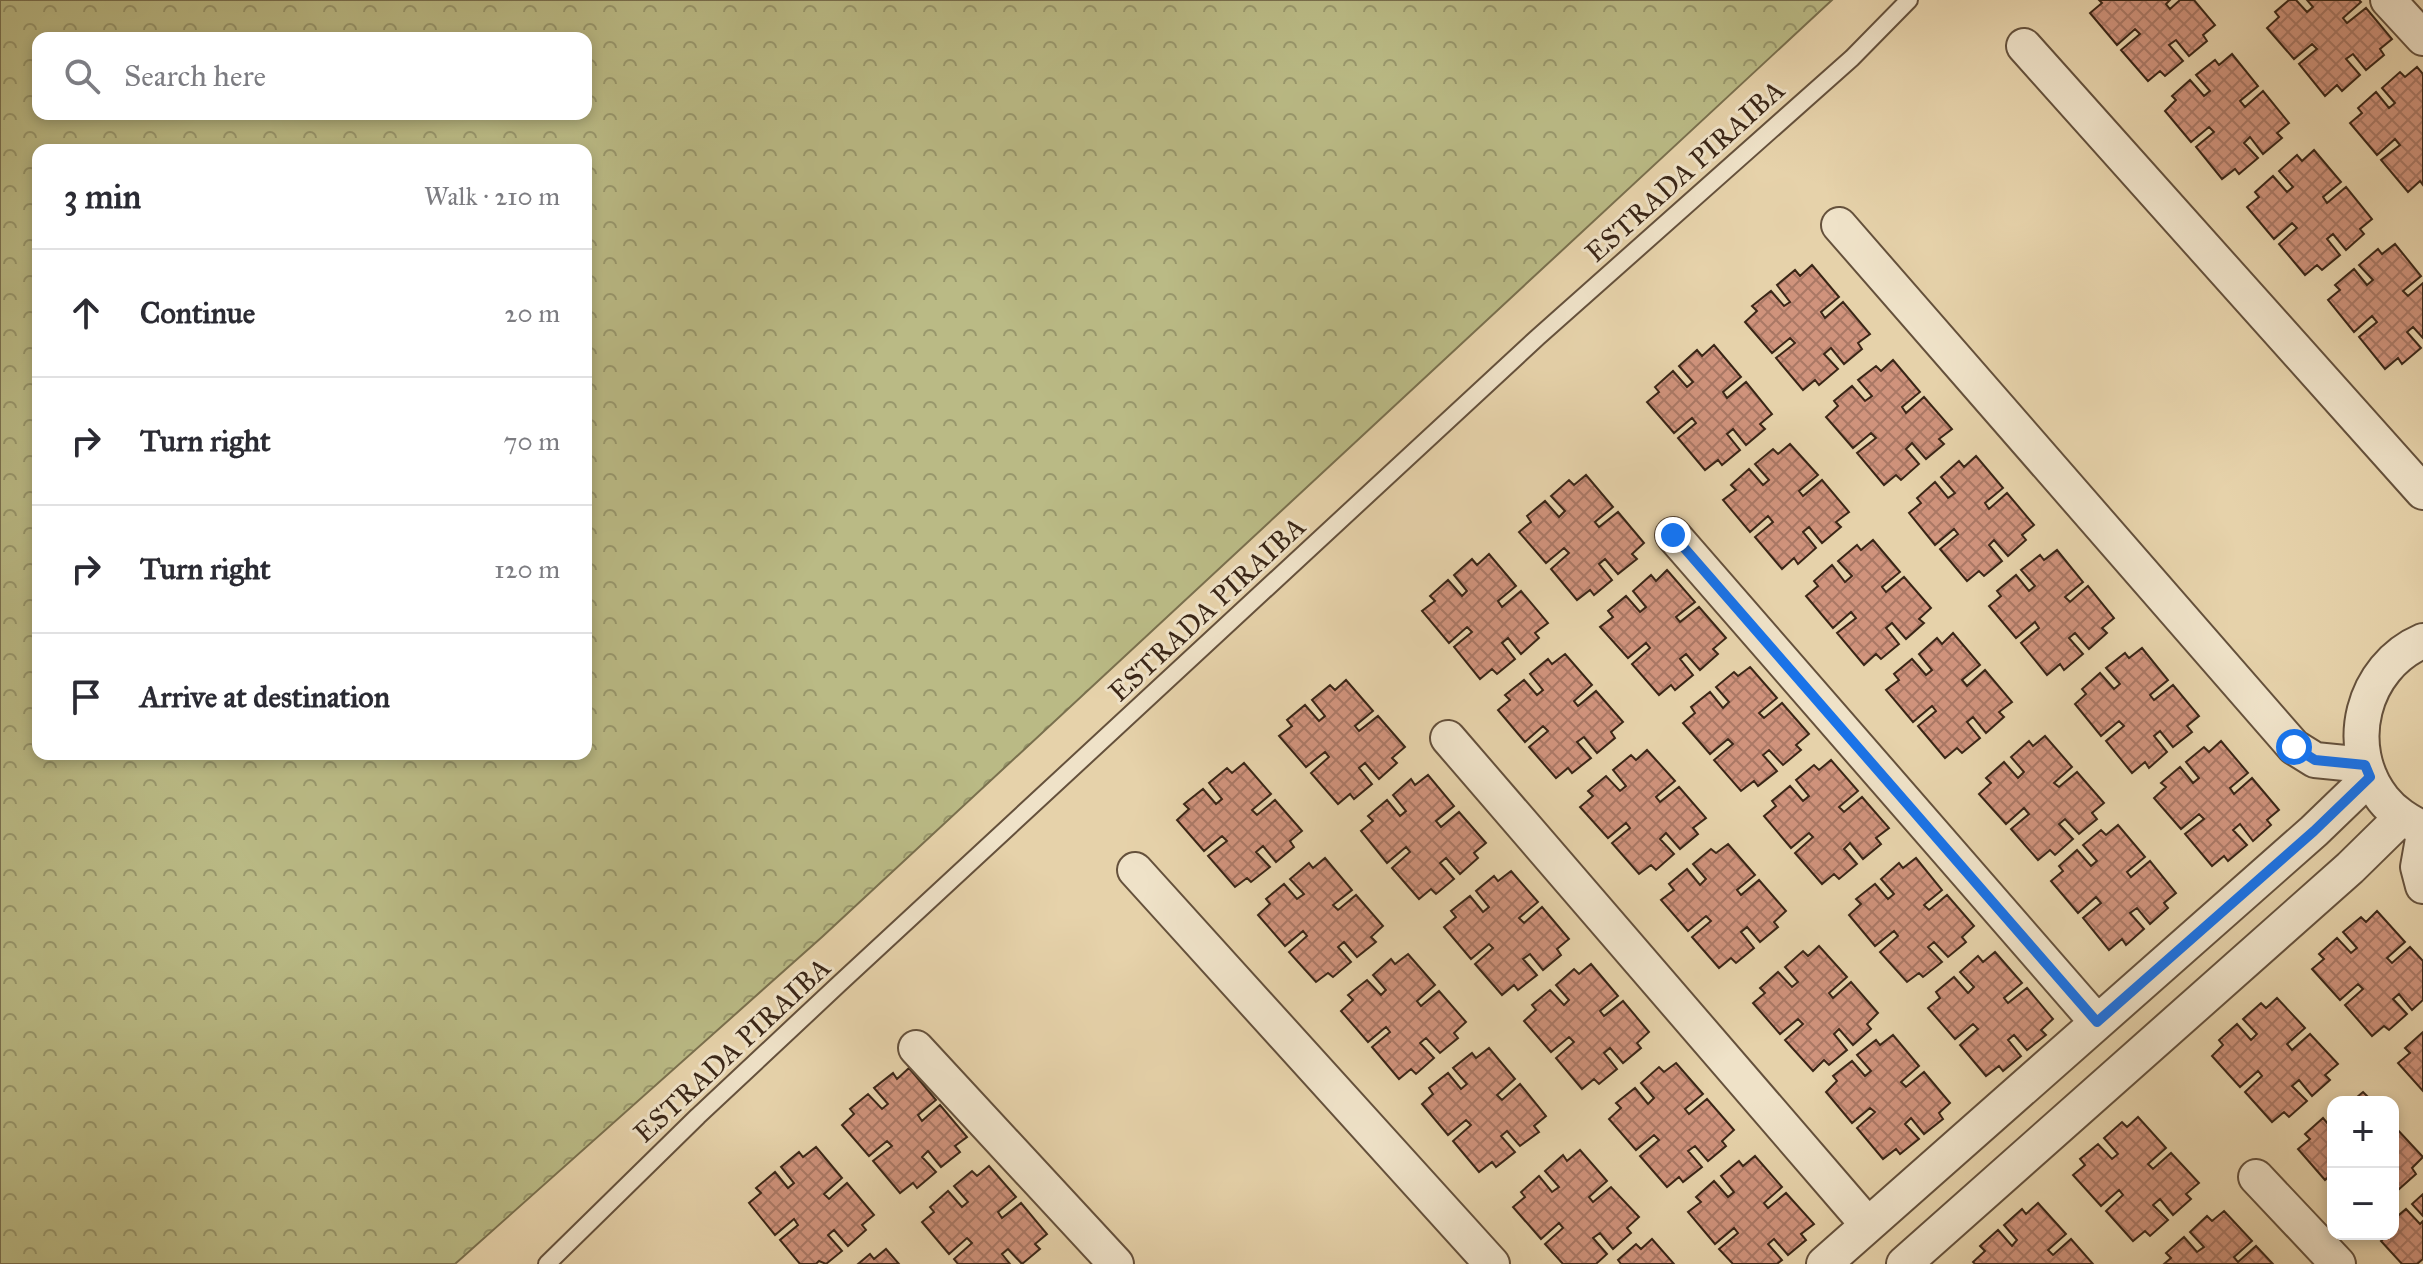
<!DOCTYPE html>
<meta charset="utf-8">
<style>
:root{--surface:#fff;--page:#f7f7f7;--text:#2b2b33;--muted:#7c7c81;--line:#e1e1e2}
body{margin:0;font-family:"IM FELL Great Primer",serif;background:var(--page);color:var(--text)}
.controls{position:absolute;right:24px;bottom:24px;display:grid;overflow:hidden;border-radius:16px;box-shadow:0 4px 12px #0003}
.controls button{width:72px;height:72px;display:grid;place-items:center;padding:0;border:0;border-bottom:2px solid var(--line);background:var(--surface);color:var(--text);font:40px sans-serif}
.stop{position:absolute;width:24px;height:24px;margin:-18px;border:6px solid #1a73e8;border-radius:50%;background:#fff}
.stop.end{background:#1a73e8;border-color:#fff;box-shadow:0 2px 8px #0008}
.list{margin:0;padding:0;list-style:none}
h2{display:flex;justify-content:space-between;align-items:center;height:104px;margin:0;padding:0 32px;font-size:34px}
h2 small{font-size:26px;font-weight:400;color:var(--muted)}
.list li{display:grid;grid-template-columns:52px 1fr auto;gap:24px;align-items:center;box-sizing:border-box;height:128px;padding:0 32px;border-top:2px solid var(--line)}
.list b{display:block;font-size:30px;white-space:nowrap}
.list em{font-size:26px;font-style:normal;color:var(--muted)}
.icon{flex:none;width:44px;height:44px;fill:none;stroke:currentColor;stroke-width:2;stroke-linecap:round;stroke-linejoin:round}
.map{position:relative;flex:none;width:2423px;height:1264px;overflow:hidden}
.search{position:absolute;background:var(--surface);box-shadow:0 4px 12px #0003;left:32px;top:32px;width:560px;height:88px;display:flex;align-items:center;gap:20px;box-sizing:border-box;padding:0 28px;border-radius:16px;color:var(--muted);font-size:30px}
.panel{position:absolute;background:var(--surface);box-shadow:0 4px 12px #0003;left:32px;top:144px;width:560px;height:616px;border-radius:16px}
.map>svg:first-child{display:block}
</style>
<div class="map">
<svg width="2423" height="1264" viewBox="0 0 2423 1264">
<defs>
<pattern id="forest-crowns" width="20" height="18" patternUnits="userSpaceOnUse" patternTransform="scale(2)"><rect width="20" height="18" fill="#baba85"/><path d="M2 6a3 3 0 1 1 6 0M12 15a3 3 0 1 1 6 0" fill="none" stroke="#98976c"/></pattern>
<pattern id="building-cross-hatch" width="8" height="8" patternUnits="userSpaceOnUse" patternTransform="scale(2)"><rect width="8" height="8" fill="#d0937c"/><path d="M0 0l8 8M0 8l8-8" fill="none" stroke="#aa7865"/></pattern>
</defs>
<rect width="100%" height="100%" fill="#e6d2aa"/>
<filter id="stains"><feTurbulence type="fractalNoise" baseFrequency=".0025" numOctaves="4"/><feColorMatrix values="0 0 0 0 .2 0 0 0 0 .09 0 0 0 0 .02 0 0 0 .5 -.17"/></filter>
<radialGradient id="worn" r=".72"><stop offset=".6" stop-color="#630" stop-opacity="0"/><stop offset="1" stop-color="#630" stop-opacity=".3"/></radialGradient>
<!-- forest -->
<path fill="url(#forest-crowns)" stroke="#7a704e" stroke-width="2" fill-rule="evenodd" d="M0 0H1832L822 937 455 1264H0ZM38 38H586V114H38ZM38 150H586V754H38Z"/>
<!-- building -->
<path fill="url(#building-cross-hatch)" stroke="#3a2617" stroke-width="2" d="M2099 0H2170L2166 4 2170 9 2180 0H2194L2215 25 2203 35 2207 41 2189 56 2176 40 2169 45 2183 61 2165 76 2160 71 2148 81 2121 50 2140 34 2135 29 2117 45 2090 13 2102 3Z
M2289 0H2296L2307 12 2313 7 2307 0H2359L2361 2 2343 18 2347 23 2366 8 2392 39 2380 49 2384 55 2366 70 2353 54 2346 59 2360 75 2342 91 2337 85 2325 96 2299 64 2317 49 2312 44 2294 59 2267 28 2279 17 2275 12Z
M2232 54 2258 86 2240 101 2245 107 2263 91 2289 123 2277 133 2282 138 2263 154 2250 137 2244 143 2258 158 2239 174 2235 169 2222 179 2196 147 2214 132 2209 127 2191 142 2165 111 2176 100 2172 96 2190 80 2204 96 2210 91 2196 75 2215 60 2219 65Z
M2417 67 2423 74V185L2420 181 2408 192 2381 160 2400 145 2395 139 2377 155 2350 123 2362 113 2358 108 2376 92 2389 108 2395 103 2382 88 2400 72 2405 77Z
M2314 150 2341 182 2323 197 2327 203 2346 187 2372 219 2360 229 2364 234 2346 250 2333 234 2327 239 2340 255 2322 270 2317 265 2305 275 2279 244 2297 228 2292 223 2274 239 2247 207 2259 197 2255 192 2273 176 2287 192 2293 187 2279 171 2297 155 2302 161Z
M2395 244 2421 276 2403 291 2408 296 2423 283V338L2413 327 2407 332 2421 348 2402 364 2398 358 2385 369 2359 337 2377 322 2372 316 2354 332 2328 300 2340 290 2335 285 2354 269 2367 285 2373 280 2359 265 2378 249 2382 254Z
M1812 265 1839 297 1821 312 1825 318 1843 302 1870 334 1858 343 1862 349 1844 364 1831 348 1824 354 1838 369 1819 385 1815 380 1803 390 1776 358 1795 343 1790 338 1772 353 1745 322 1757 311 1752 306 1771 291 1784 306 1790 302 1777 285 1795 270 1800 276Z
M1714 345 1741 377 1723 392 1727 398 1746 382 1772 414 1760 424 1765 429 1746 445 1733 429 1727 434 1740 450 1722 465 1718 460 1705 470 1678 438 1696 423 1692 418 1674 433 1647 402 1659 392 1655 387 1673 371 1687 387 1693 382 1679 366 1697 350 1702 356Z
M1893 360 1920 392 1902 407 1906 413 1924 397 1952 429 1939 439 1944 444 1926 459 1912 443 1906 449 1919 464 1901 480 1896 475 1884 485 1857 453 1876 438 1871 433 1853 448 1826 417 1838 406 1834 401 1852 386 1865 401 1872 396 1858 380 1876 366 1881 371Z
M1790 444 1818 475 1799 491 1803 496 1822 480 1849 512 1836 522 1841 527 1822 543 1809 527 1803 532 1816 548 1798 564 1794 558 1782 569 1755 537 1773 522 1768 516 1750 532 1723 500 1736 490 1731 485 1749 469 1763 485 1769 480 1755 464 1773 449 1778 454Z
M1976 456 2003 488 1985 503 1989 509 2007 493 2034 525 2022 535 2026 540 2008 556 1994 540 1989 545 2002 561 1984 576 1979 571 1967 581 1940 549 1958 534 1954 529 1935 545 1909 513 1921 503 1917 498 1935 482 1948 498 1955 493 1941 477 1959 461 1964 467Z
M1586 475 1613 507 1595 522 1599 527 1618 512 1644 543 1632 554 1637 559 1618 574 1605 559 1599 564 1612 580 1594 595 1590 590 1577 600 1551 569 1569 553 1564 548 1546 563 1519 532 1531 522 1527 516 1545 501 1559 517 1565 511 1551 496 1569 480 1574 485Z
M1873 540 1900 572 1882 587 1886 592 1904 577 1931 608 1919 619 1924 623 1906 639 1892 623 1886 628 1899 644 1881 659 1876 654 1864 665 1837 633 1856 618 1851 612 1833 628 1806 596 1818 586 1814 581 1832 565 1845 582 1852 576 1838 561 1857 545 1861 550Z
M2057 550 2083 582 2065 597 2070 602 2088 586 2114 618 2102 628 2107 633 2089 649 2075 633 2069 638 2083 654 2064 670 2060 664 2047 675 2021 643 2039 628 2035 622 2016 638 1989 606 2001 596 1997 591 2016 575 2029 591 2035 586 2021 570 2040 555 2044 560Z
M1489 554 1516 586 1498 601 1502 607 1521 591 1548 623 1535 633 1539 638 1521 654 1508 638 1502 643 1515 659 1497 674 1492 669 1480 679 1454 647 1472 632 1467 627 1449 643 1422 611 1435 601 1430 596 1448 580 1462 596 1467 591 1454 575 1472 559 1477 565Z
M1667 570 1695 602 1676 617 1680 622 1699 607 1726 638 1713 649 1718 654 1700 670 1686 654 1680 659 1693 675 1675 690 1671 685 1659 695 1632 664 1650 648 1646 643 1628 658 1600 627 1613 617 1608 611 1626 596 1640 612 1646 607 1633 591 1651 575 1656 581Z
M1953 633 1980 665 1962 680 1967 686 1985 670 2012 702 1999 712 2004 717 1986 733 1973 717 1967 722 1980 738 1962 753 1957 748 1945 758 1918 726 1936 711 1932 706 1913 722 1886 690 1899 680 1894 674 1912 659 1926 675 1932 670 1919 654 1937 638 1942 644Z
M2142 648 2168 680 2150 695 2154 700 2173 685 2199 716 2187 726 2192 732 2173 747 2160 731 2154 736 2167 752 2149 768 2145 762 2132 773 2106 741 2124 726 2119 721 2101 736 2075 704 2086 694 2082 689 2100 673 2114 689 2120 684 2106 668 2125 653 2129 658Z
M1565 654 1592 685 1574 701 1578 706 1596 691 1623 722 1611 732 1615 738 1597 753 1584 737 1577 742 1591 758 1572 773 1568 768 1556 778 1529 747 1548 731 1543 726 1525 742 1498 710 1510 700 1505 695 1524 680 1537 695 1543 690 1530 674 1548 659 1552 664Z
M1750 667 1777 698 1759 713 1764 718 1782 703 1809 734 1796 745 1801 750 1783 765 1769 750 1763 755 1777 771 1758 786 1754 781 1741 791 1714 760 1733 744 1728 739 1710 754 1683 723 1695 713 1691 707 1710 692 1723 708 1729 702 1716 687 1734 672 1738 676Z
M1346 680 1373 711 1355 726 1359 731 1378 716 1405 747 1392 758 1397 763 1379 779 1365 763 1359 768 1372 784 1354 799 1350 794 1338 804 1311 773 1329 757 1325 752 1306 767 1279 736 1292 726 1287 720 1305 705 1319 721 1325 716 1312 700 1330 685 1335 690Z
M2045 736 2072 767 2054 783 2059 787 2077 772 2104 803 2092 813 2097 819 2079 834 2065 819 2059 824 2073 839 2055 855 2050 850 2038 860 2011 829 2029 814 2024 808 2006 824 1979 794 1991 783 1986 778 2004 762 2018 778 2024 772 2011 757 2029 741 2033 746Z
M2221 741 2248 773 2230 788 2234 794 2252 778 2279 810 2267 820 2271 825 2253 841 2240 824 2233 830 2247 845 2228 861 2224 856 2212 866 2185 834 2204 819 2199 814 2181 829 2154 798 2166 787 2161 783 2180 767 2193 783 2199 778 2186 762 2204 747 2209 752Z
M1647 750 1675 781 1656 797 1660 802 1679 787 1706 818 1693 828 1698 834 1680 849 1666 833 1660 839 1674 854 1656 870 1651 865 1639 874 1612 843 1630 828 1626 823 1608 838 1580 807 1593 796 1588 791 1606 776 1620 791 1626 786 1613 770 1631 755 1636 760Z
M1831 760 1858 791 1839 807 1844 812 1862 797 1889 828 1876 838 1881 844 1863 859 1850 843 1844 849 1857 864 1839 879 1834 874 1822 884 1795 853 1813 837 1809 833 1791 848 1764 816 1776 806 1772 801 1790 786 1803 801 1809 796 1796 780 1814 765 1819 770Z
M1244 763 1271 794 1252 810 1257 815 1275 800 1302 831 1290 841 1294 847 1276 862 1263 846 1256 852 1270 867 1251 882 1247 878 1235 887 1208 856 1227 841 1222 836 1204 851 1177 820 1189 809 1184 804 1203 789 1216 804 1222 799 1209 783 1227 768 1232 773Z
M1428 775 1454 806 1436 821 1441 827 1459 812 1486 843 1474 853 1478 858 1460 874 1446 858 1440 863 1454 879 1436 894 1431 889 1419 899 1392 868 1410 852 1406 847 1387 863 1361 831 1373 821 1368 816 1387 800 1400 816 1406 811 1393 795 1411 779 1415 785Z
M2118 825 2145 857 2127 872 2131 877 2150 861 2176 893 2164 903 2168 908 2150 924 2137 908 2130 913 2144 929 2126 945 2122 939 2109 950 2083 918 2101 903 2096 897 2078 913 2051 881 2063 871 2059 866 2077 850 2091 866 2097 861 2083 845 2101 830 2106 835Z
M1728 844 1755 875 1737 890 1741 895 1759 880 1786 911 1774 922 1778 927 1760 942 1747 927 1741 932 1754 948 1736 963 1731 958 1719 968 1692 937 1711 921 1706 916 1688 931 1661 900 1674 890 1669 884 1687 869 1700 885 1706 879 1693 864 1711 849 1716 853Z
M1325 858 1352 890 1333 905 1338 910 1356 895 1383 926 1371 937 1376 942 1357 957 1344 942 1338 947 1351 962 1333 977 1328 973 1316 982 1289 952 1307 936 1303 931 1285 946 1258 915 1270 904 1266 899 1284 884 1297 899 1304 894 1290 879 1309 863 1313 868Z
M1916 858 1942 890 1924 905 1929 910 1947 895 1974 926 1962 937 1966 942 1948 957 1934 942 1928 947 1942 962 1923 977 1919 973 1907 982 1880 952 1898 936 1894 931 1875 946 1849 915 1861 904 1856 899 1875 884 1888 899 1894 894 1881 879 1899 863 1903 868Z
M1511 871 1538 902 1519 918 1524 923 1542 907 1569 939 1557 949 1561 955 1543 970 1530 954 1523 959 1537 975 1518 990 1514 985 1502 995 1475 964 1493 948 1489 944 1471 959 1444 927 1456 917 1451 911 1470 896 1483 912 1489 907 1476 891 1494 876 1498 881Z
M2377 911 2405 942 2387 958 2392 963 2410 947 2423 961V1000L2412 1010 2399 994 2393 999 2407 1014 2389 1030 2384 1026 2372 1036 2345 1005 2363 989 2358 984 2340 1000 2312 969 2324 959 2319 954 2337 938 2351 953 2357 948 2343 932 2361 917 2366 922Z
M1819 946 1847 977 1829 993 1833 998 1851 982 1878 1013 1867 1024 1871 1029 1853 1045 1839 1029 1834 1034 1847 1050 1829 1065 1824 1060 1813 1071 1785 1040 1803 1024 1798 1019 1780 1034 1753 1003 1765 993 1760 988 1778 972 1792 987 1798 982 1785 967 1803 951 1808 956Z
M1995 952 2022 983 2004 998 2008 1003 2027 988 2053 1019 2041 1030 2046 1035 2027 1050 2014 1035 2008 1040 2021 1056 2003 1071 1999 1066 1986 1076 1960 1045 1978 1029 1973 1024 1955 1039 1928 1008 1940 998 1936 992 1954 977 1968 993 1974 987 1960 972 1978 956 1983 962Z
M1408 954 1435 985 1417 1001 1421 1006 1439 991 1466 1022 1454 1033 1458 1038 1440 1053 1426 1038 1420 1043 1434 1058 1416 1074 1411 1069 1399 1079 1372 1047 1390 1032 1386 1027 1368 1042 1341 1011 1353 1000 1348 995 1367 980 1381 995 1386 990 1373 975 1391 959 1395 964Z
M1591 964 1618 996 1600 1011 1604 1016 1623 1001 1649 1032 1637 1043 1641 1048 1623 1063 1610 1048 1604 1053 1617 1069 1599 1084 1594 1079 1582 1089 1556 1058 1574 1042 1569 1037 1551 1052 1524 1021 1536 1010 1532 1005 1550 990 1564 1005 1569 1000 1556 985 1574 969 1579 974Z
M2277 998 2305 1028 2287 1044 2292 1050 2310 1034 2338 1064 2325 1075 2330 1080 2312 1096 2299 1080 2292 1086 2307 1101 2289 1117 2284 1112 2272 1122 2245 1092 2262 1076 2258 1071 2240 1087 2212 1056 2223 1045 2219 1040 2237 1024 2251 1040 2257 1034 2243 1019 2261 1003 2266 1008Z
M2423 1032V1091L2398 1063 2410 1053 2405 1048Z
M1893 1035 1919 1066 1901 1082 1906 1087 1924 1072 1950 1103 1939 1113 1943 1119 1924 1134 1911 1118 1905 1124 1919 1139 1900 1154 1896 1149 1883 1159 1857 1128 1875 1112 1870 1108 1852 1123 1826 1092 1837 1081 1833 1076 1852 1061 1865 1076 1871 1071 1857 1055 1876 1040 1880 1045Z
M1489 1048 1515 1079 1497 1095 1502 1100 1520 1084 1546 1116 1534 1126 1539 1132 1520 1146 1507 1131 1501 1136 1515 1152 1496 1167 1492 1162 1479 1172 1453 1141 1471 1125 1466 1120 1448 1135 1422 1104 1433 1094 1429 1088 1448 1073 1461 1089 1467 1084 1453 1068 1472 1053 1476 1058Z
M1676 1063 1703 1094 1685 1109 1689 1114 1707 1099 1734 1130 1722 1141 1726 1146 1708 1161 1695 1146 1688 1151 1702 1167 1683 1182 1679 1177 1667 1187 1640 1156 1659 1140 1654 1135 1636 1150 1609 1119 1621 1108 1616 1103 1635 1088 1648 1104 1654 1098 1641 1083 1659 1067 1664 1072Z
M909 1068 936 1100 918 1115 922 1121 940 1105 967 1137 955 1146 960 1152 941 1167 928 1151 922 1157 936 1172 917 1188 913 1183 900 1193 873 1161 892 1146 887 1141 869 1156 842 1125 854 1114 850 1109 868 1094 882 1109 888 1104 874 1088 893 1073 897 1079Z
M2363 1092 2373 1102H2351Z
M2138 1117 2166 1148 2148 1164 2153 1169 2171 1153 2199 1183 2186 1194 2191 1199 2173 1215 2160 1199 2153 1205 2168 1220 2150 1236 2145 1231 2133 1241 2106 1211 2123 1195 2119 1190 2101 1206 2073 1175 2085 1165 2080 1159 2098 1144 2112 1159 2118 1154 2104 1138 2122 1122 2127 1127Z
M2323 1118 2333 1130V1173L2325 1180 2298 1149 2310 1139 2305 1134Z
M2395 1127 2423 1157 2412 1168 2416 1174 2398 1190 2393 1184V1129Z
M816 1147 842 1178 824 1194 829 1199 847 1183 874 1215 862 1225 866 1230 848 1246 834 1230 828 1235 842 1251 826 1264 819 1261 816 1264H800L780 1240 798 1225 794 1219 775 1235 749 1203 761 1193 756 1188 775 1172 788 1188 794 1183 781 1167 799 1152 803 1157Z
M1580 1150 1607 1181 1589 1197 1593 1202 1611 1187 1639 1217 1627 1228 1631 1233 1613 1249 1600 1233 1593 1238 1607 1254 1596 1264H1563L1545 1244 1563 1228 1559 1223 1541 1239 1513 1207 1525 1197 1521 1192 1539 1176 1552 1192 1559 1187 1545 1171 1563 1155 1567 1161Z
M1755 1156 1782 1187 1764 1203 1768 1208 1786 1193 1814 1224 1801 1234 1806 1240 1788 1255 1774 1239 1768 1244 1782 1260 1777 1264H1733L1719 1249 1738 1233 1734 1228 1715 1244 1688 1212 1701 1202 1696 1197 1714 1181 1728 1197 1734 1192 1721 1176 1739 1161 1743 1166Z
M989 1166 1016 1197 998 1212 1002 1218 1021 1203 1047 1234 1035 1244 1040 1249 1022 1264 1008 1249 1002 1254 1010 1264H958L954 1259 972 1243 967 1238 949 1254 922 1222 934 1212 930 1207 948 1191 962 1207 968 1202 954 1186 972 1171 977 1176Z
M2423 1194V1216L2412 1204Z
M2038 1203 2066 1234 2048 1250 2053 1255 2071 1239 2093 1264H1975L1973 1262 1985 1251 1980 1246 1998 1230 2012 1246 2017 1240 2004 1225 2022 1209 2026 1214Z
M2406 1209 2420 1224 2423 1221V1259L2417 1264H2402L2381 1241 2389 1234H2393V1220Z
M2224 1211 2252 1241 2234 1257 2238 1262 2256 1246 2273 1264H2164L2171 1258 2166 1253 2184 1237 2197 1252 2204 1247 2190 1232 2207 1216 2212 1221Z
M1652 1239 1674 1264H1621L1618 1260 1636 1244 1641 1249Z
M886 1249 899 1264H858L870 1254 874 1259Z"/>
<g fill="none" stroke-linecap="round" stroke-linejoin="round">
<defs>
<path id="service" d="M547 1264 698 1116 839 984 1538 337 1852 58 1909 0"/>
<path id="minor" d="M2388 0 2423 38
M2024 46 2423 492
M1839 225 2294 747 2315 760 2365 765
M1673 535 2097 1022
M2423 641C2362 667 2342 747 2383 799 2394 813 2408 821 2423 829
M1448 738 1868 1225
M2423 839 2418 867 2423 886
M1135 870 1492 1264
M916 1048 1116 1264
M2256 1177 2338 1264
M1824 1264 2314 831 2370 777
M1904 1264 2350 868 2402 817"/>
</defs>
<!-- service casing -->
<use href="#service" stroke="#65513c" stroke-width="20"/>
<!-- minor casing -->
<use href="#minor" stroke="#65513c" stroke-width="38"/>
<!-- service -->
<use href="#service" stroke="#efe2c8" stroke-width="16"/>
<!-- minor -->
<use href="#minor" stroke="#efe2c8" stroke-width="34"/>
</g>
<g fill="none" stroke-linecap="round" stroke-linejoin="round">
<!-- route -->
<path stroke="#1a73e8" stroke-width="10" d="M1673 535 2097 1022 2314 831 2370 777 2365 765 2315 760 2294 747"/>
</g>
<g text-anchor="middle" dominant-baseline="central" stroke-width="6" stroke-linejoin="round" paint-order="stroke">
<!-- street labels -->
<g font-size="28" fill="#3a2617" stroke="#efe2c8">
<text transform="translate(1685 171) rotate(-42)">ESTRADA PIRAIBA</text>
<text transform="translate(1207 609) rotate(-43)">ESTRADA PIRAIBA</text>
<text transform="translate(732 1050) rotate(-43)">ESTRADA PIRAIBA</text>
</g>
</g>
<rect width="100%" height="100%" filter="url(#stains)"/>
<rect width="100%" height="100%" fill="url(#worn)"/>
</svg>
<div class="controls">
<button>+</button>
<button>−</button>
</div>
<div class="stop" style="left:2294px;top:747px"></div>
<div class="stop end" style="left:1673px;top:535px"></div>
<div class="search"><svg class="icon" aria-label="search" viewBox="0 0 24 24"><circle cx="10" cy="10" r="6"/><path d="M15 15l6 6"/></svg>Search here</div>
<section class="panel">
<h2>3 min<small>Walk · 210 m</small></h2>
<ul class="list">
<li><svg class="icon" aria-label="ahead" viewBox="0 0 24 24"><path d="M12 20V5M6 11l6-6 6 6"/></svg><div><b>Continue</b></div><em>20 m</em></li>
<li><svg class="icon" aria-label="right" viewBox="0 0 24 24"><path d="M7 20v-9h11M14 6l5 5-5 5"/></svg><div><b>Turn right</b></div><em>70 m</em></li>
<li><svg class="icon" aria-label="right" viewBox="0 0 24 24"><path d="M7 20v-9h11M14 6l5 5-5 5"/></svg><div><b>Turn right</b></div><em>120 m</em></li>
<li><svg class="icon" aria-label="arrive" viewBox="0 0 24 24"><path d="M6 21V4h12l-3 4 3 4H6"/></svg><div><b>Arrive at destination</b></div></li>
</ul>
</section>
</div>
